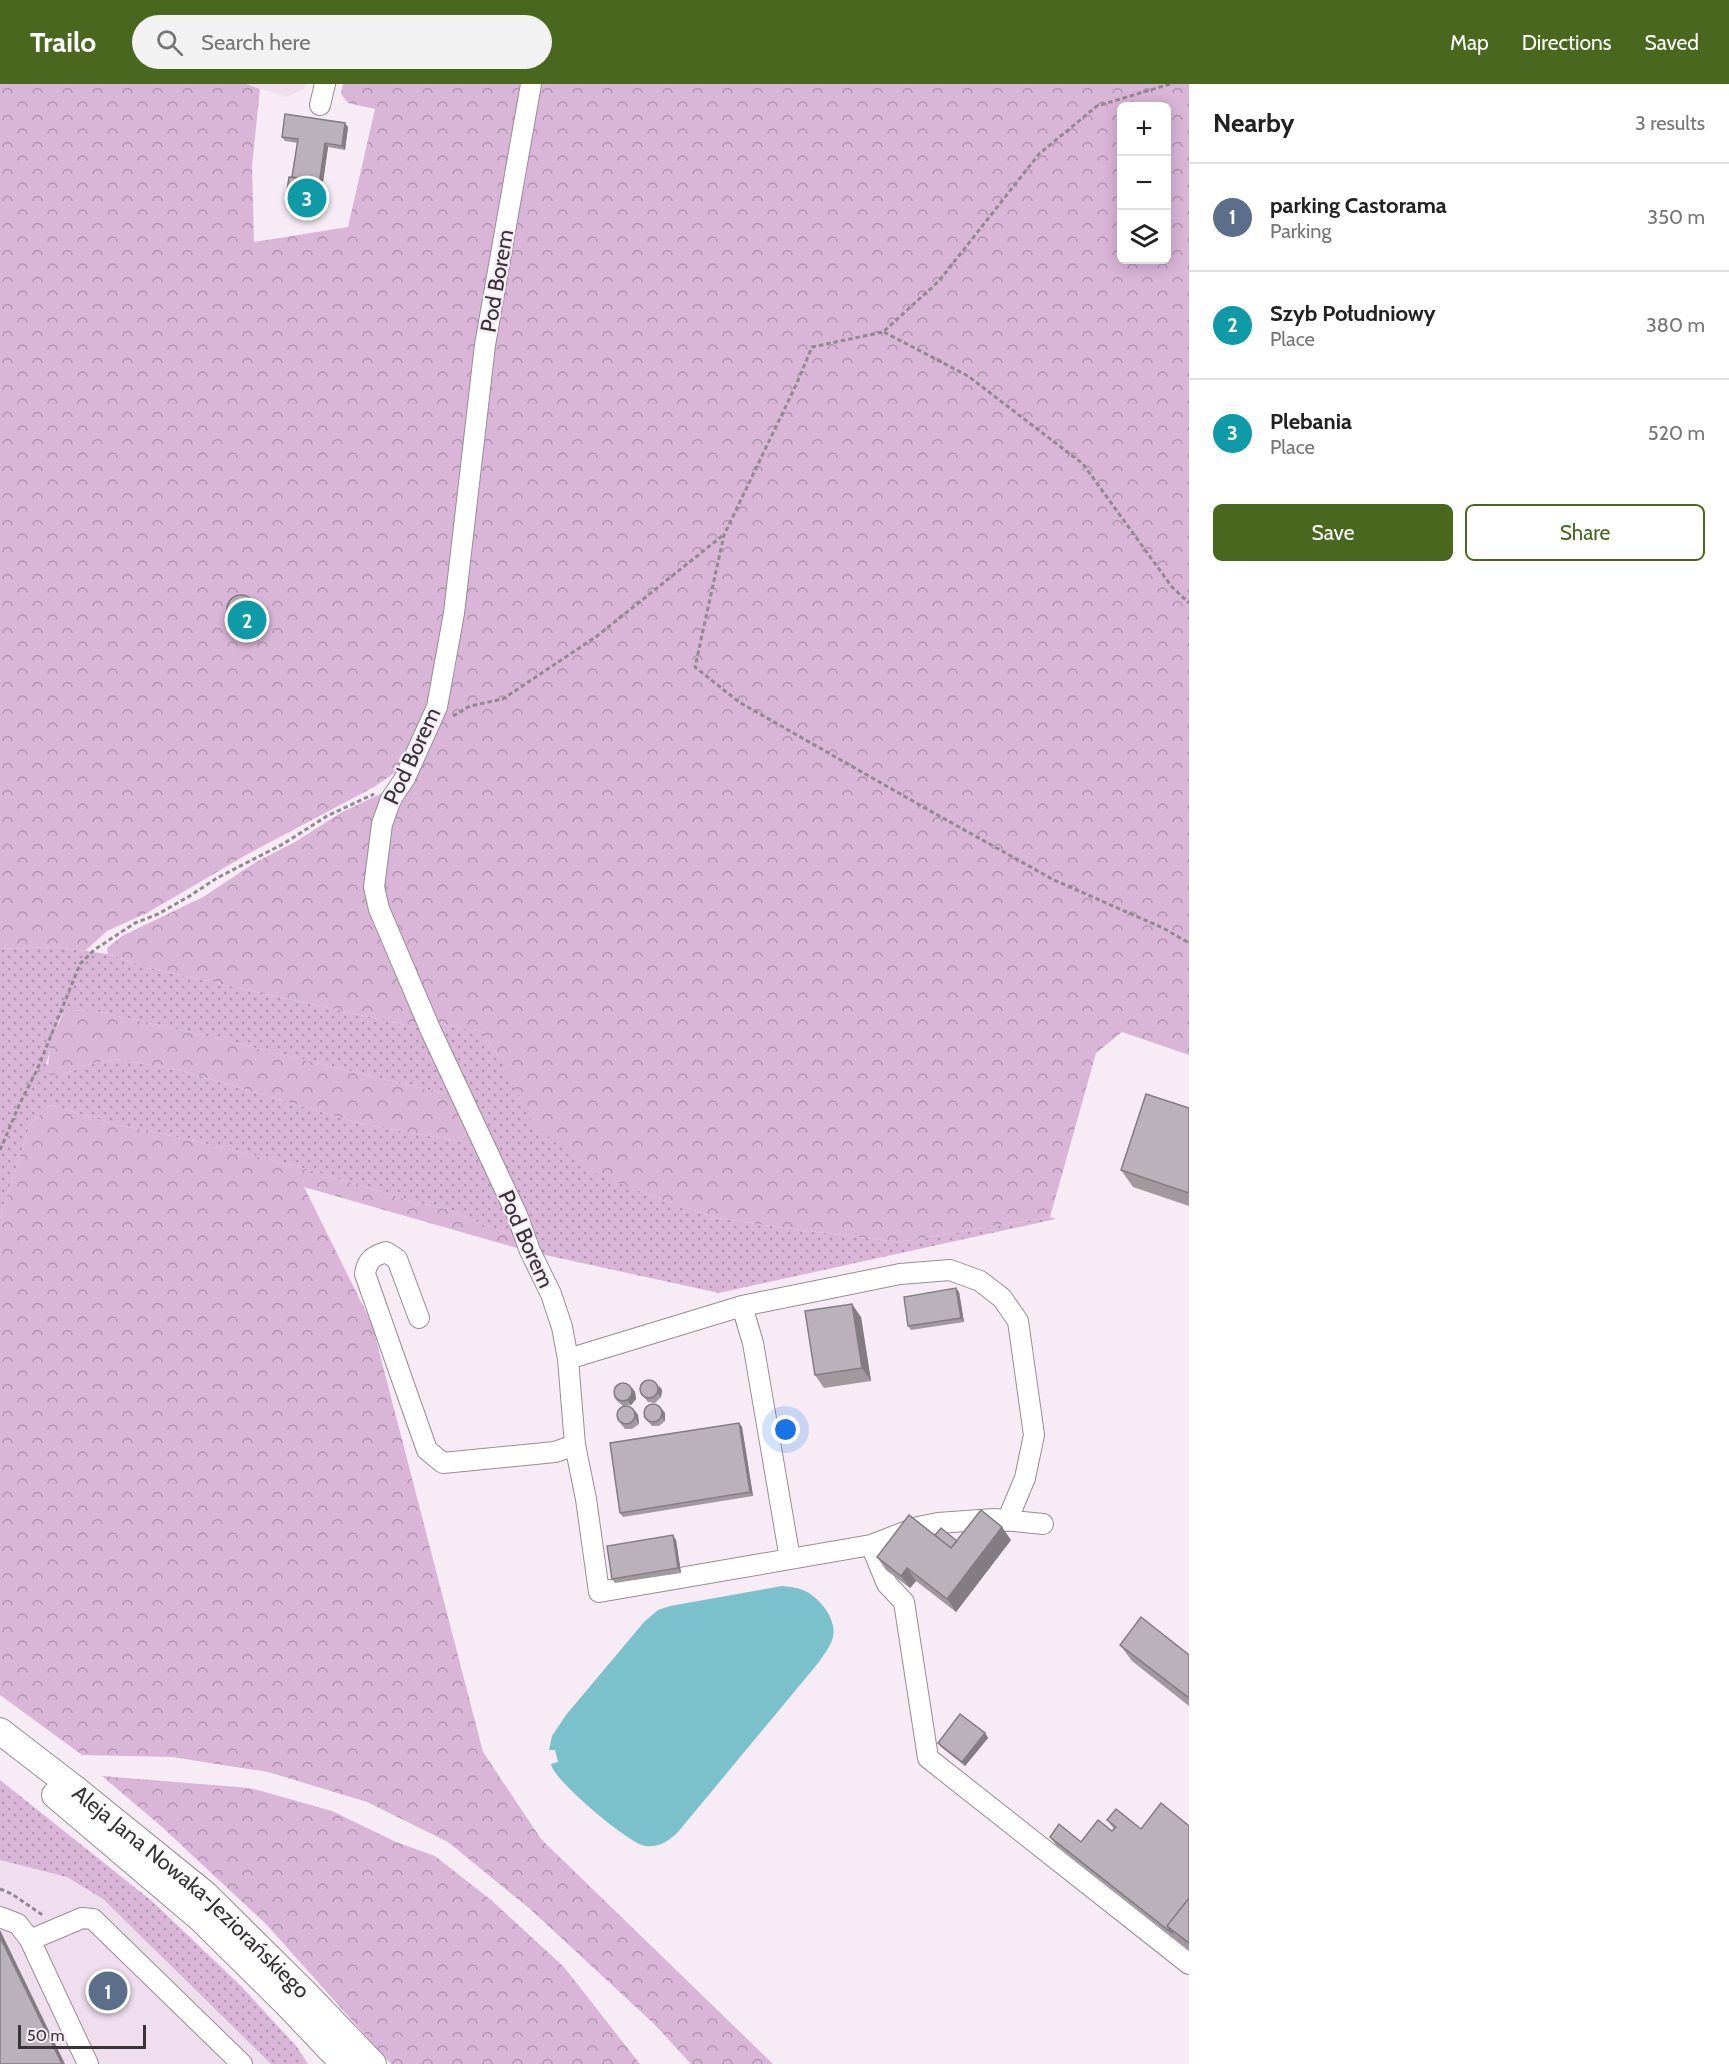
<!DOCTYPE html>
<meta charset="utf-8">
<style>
:root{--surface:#fff;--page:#f2f2f2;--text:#222;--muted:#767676;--line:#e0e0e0;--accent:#4a681d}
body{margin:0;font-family:Cabin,sans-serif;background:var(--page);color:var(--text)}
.controls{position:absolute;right:18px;top:18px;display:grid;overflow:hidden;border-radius:9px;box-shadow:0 3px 15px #0003}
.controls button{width:54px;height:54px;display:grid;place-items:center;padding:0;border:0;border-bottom:2px solid var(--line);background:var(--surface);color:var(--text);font:30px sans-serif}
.scale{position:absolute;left:18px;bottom:15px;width:128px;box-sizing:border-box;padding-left:6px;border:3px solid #373337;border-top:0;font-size:16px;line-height:21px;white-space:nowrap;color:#373337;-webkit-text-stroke:4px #f7ecf6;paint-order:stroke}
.you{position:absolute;left:786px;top:1346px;width:21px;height:21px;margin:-15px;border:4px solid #fff;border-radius:50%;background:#1a73e8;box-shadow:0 0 0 9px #1a73e833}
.badge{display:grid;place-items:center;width:39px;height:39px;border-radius:50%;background:var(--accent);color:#fff;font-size:20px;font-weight:700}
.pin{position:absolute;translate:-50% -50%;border:3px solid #fff;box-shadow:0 2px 6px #0006}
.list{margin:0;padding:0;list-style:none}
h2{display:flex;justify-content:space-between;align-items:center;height:78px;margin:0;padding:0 24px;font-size:26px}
h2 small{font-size:20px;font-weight:400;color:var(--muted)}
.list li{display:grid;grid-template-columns:39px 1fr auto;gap:18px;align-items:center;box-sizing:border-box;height:108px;padding:0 24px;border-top:2px solid var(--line)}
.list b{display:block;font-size:22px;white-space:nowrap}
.list p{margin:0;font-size:20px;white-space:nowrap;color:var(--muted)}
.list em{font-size:20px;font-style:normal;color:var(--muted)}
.actions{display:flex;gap:12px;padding:18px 24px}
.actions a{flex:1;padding:14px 0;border:2px solid var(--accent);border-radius:9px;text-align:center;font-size:21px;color:var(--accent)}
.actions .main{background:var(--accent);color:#fff}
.icon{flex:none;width:33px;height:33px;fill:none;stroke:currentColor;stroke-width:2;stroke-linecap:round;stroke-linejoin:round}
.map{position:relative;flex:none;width:1189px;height:1980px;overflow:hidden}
header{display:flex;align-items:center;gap:36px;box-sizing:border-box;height:84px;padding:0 30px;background:var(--accent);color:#fff}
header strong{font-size:28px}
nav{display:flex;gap:33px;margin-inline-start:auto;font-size:21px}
.search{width:420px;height:54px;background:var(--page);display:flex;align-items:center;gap:15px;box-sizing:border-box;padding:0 21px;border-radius:33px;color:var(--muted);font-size:22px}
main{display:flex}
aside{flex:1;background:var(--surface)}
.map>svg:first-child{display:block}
</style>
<header>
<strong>Trailo</strong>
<div class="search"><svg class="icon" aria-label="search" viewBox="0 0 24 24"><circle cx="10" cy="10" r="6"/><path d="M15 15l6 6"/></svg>Search here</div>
<nav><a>Map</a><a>Directions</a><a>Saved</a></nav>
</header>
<main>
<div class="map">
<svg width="1189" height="1980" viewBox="0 0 1189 1980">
<defs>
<pattern id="grass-dots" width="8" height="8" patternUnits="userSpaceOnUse" patternTransform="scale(1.5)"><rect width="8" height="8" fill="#d9b5d7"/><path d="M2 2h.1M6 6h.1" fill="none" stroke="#b194af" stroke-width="1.8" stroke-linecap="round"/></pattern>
<pattern id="forest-crowns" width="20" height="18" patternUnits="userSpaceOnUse" patternTransform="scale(1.5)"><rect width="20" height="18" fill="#d9b5d7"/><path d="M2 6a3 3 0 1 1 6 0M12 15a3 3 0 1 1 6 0" fill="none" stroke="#b194af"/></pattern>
</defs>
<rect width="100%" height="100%" fill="#f7ecf6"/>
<!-- built -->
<path fill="#efdeee" d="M246 0H306L304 5 286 13Z
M0 1776 67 1793 103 1815 271 1980H0Z"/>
<!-- grass -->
<path fill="url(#grass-dots)" d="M54 863 108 870 149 884 419 944 453 1012 202 951 95 927 65 926 59 936 46 980 64 990 93 979 120 975 186 988 366 1041 475 1060 516 1152 484 1141 450 1126 411 1117 296 1082 187 1055 114 1040 50 1021 30 1040 0 1134V865Z
M433 938 482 948 499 973 643 1109 717 1134 784 1144 899 1158 1050 1133 1056 1135 719 1209 536 1169Z
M0 1696 153 1818 241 1902 297 1963 308 1980H271L103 1815 67 1793 0 1776Z"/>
<!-- forest -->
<path fill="url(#forest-crowns)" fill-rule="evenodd" d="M0 0H246L260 5 252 82 254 158 348 143 375 25 348 19 341 10 343 0H524L432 621 403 683 374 703 246 771 147 829 107 847 85 867 54 863 0 865Z
M539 0H1189V971L1122 948 1096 969 1050 1133 899 1158 784 1144 717 1134 643 1109 590 1087 533 1040 499 973 482 948 433 938 383 819 387 737 427 670 447 620 456 582 479 355ZM1122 22H1166V176H1122Z
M389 706 375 729 370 778 372 836 419 944 149 884 108 870 107 864 122 852 203 813 256 778 295 758 342 728Z
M65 926 95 927 202 951 453 1012 475 1060 366 1041 186 988 120 975 93 979 64 990 49 991C45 974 56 942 65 926Z
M50 1021 114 1040 187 1055 296 1082 411 1117 450 1126 484 1141 516 1152 517 1164 304 1103 372 1240 483 1668 541 1755 773 1980H691L653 1939 530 1825 448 1758 367 1718 268 1688 172 1673 82 1671 0 1611V1134L30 1040Z
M102 1692 250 1704 332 1727 396 1758 435 1772 491 1816 564 1883 640 1980H391L266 1840 162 1743Z"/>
<!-- water -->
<path fill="#7ac1cc" d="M782 1502C790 1503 797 1503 805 1507 820 1514 837 1535 833 1553 831 1562 824 1570 819 1578L678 1748C669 1757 658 1764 645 1762 628 1759 553 1696 551 1680L558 1678 555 1666H549L552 1652 566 1631 644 1538 658 1526 670 1522Z"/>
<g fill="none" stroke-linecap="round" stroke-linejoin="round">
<defs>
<path id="minor" d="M531 0 485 261 454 529 437 623 405 694 391 715 382 740 374 803 379 825 431 947 517 1131 530 1167 551 1210 562 1243 568 1275
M320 21 325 0
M742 1222 753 1259 790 1475
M419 1234 397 1175 386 1168C373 1172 367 1176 365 1190L427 1366 443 1379 555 1368 575 1361
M1007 1437 1025 1394 1034 1351 1018 1237 1002 1214 980 1197 950 1186 900 1190 742 1222 568 1275 575 1361 586 1415 599 1508 871 1461 918 1443 938 1439 994 1435 1043 1440
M871 1461 887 1500 904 1518 928 1674 1189 1880
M0 1833 18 1840 30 1856
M88 1980 30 1856 82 1834 93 1835 242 1980"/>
<g id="major">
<path id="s1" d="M0 1647 74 1704 205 1810 304 1908 373 1980"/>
<path d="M55 1711 201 1835 289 1922 344 1980"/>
</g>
</defs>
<!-- minor casing -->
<use href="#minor" stroke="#988d97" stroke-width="22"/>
<!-- major casing -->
<use href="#major" stroke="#988d97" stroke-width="28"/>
<!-- path -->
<path stroke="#918990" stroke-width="3" stroke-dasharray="4.5 3" stroke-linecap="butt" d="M1170 0 1097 22 1039 70 939 197 883 248 812 263 796 301 724 451 695 583 739 618 925 724 1054 796 1163 844 1189 859
M884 248 968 292 1083 380 1172 503 1189 519
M453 632 470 622 503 615 597 552 722 452
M0 1066 20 1019 37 986 80 880 94 866 135 839 158 830 188 813 217 794 283 760 327 732 374 710
M0 1805 12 1810 44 1832"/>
<!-- minor -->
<use href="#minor" stroke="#fff" stroke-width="20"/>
<!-- major -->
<use href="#major" stroke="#fff" stroke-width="26"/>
</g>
<!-- wall -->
<path fill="#a198a0" d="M348 43 345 66 328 63 319 126 292 122 286 114 292 93 298 59 285 57 282 53Z
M257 522 262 532 260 541 252 548 241 547 234 540 228 532Z
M1189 1024V1122L1133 1103 1121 1086Z
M959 1208 964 1238 911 1246 908 1242Z
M861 1233 871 1297 824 1304 815 1291Z
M659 1302 662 1306 661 1313 655 1319 648 1318 640 1308Z
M632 1304 635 1308 636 1315 631 1321 623 1322 617 1317 614 1313Z
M635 1327 638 1331 639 1340 632 1345H625L617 1335Z
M665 1329V1337L659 1342H652L643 1332Z
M739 1339 742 1343 753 1412 623 1433 620 1429Z
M935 1451 957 1457 1011 1456 956 1528 916 1497 910 1504 886 1486 877 1473Z
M676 1456 681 1489 615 1499 612 1495Z
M1120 1561 1189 1571V1622L1132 1577Z
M985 1649 988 1654 965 1682 941 1663 938 1659Z
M1107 1736 1141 1745 1189 1742V1866L1056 1761 1050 1753 1081 1758 1112 1747 1114 1745Z"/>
<!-- shaded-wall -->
<path fill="#837c82" d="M345 39 348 43 345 66 342 62Z
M325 59 328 63 319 126 313 118 316 97Z
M251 514 262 532 260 541 254 533Z
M956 1204 959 1208 964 1238 961 1234Z
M852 1220 861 1233 871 1297 862 1284Z
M659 1302 662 1306 661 1313 658 1309Z
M632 1304 635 1308 636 1315 631 1321 628 1317Z
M662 1325 665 1329V1337L662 1333Z
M635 1327 638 1331 639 1340 636 1336Z
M739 1339 742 1343 753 1412 750 1408Z
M1002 1443 1011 1456 956 1528 947 1515Z
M673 1451 676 1456 681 1489 678 1484Z
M907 1484 916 1497 910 1504 901 1492Z
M985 1649 988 1654 965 1682 962 1678Z
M0 1846 65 1980H62L0 1853Z"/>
<!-- building -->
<path fill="#bbb1ba" stroke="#837c82" stroke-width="1.5" d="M285 30 345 39 342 62 325 59 319 101 316 97 292 93 298 55 282 53Z
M289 93 316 97 313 118 286 114Z
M227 525a14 14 0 1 1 28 0a14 14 0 1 1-28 0Z
M1146 1010 1189 1024V1109L1121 1086Z
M956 1204 961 1234 908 1242 904 1213Z
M852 1220 862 1284 815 1291 805 1227Z
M640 1305a9 9 0 1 1 18 0a9 9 0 1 1-18 0Z
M614 1308a9 9 0 1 1 18 0a9 9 0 1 1-18 0Z
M644 1329a9 9 0 1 1 18 0a9 9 0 1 1-18 0Z
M617 1331a9 9 0 1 1 18 0a9 9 0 1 1-18 0Z
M739 1339 750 1408 620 1429 610 1359Z
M981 1426 1002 1443 947 1515 907 1484 901 1492 877 1473 909 1431 951 1464Z
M941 1444 957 1457 951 1464 935 1451Z
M673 1451 678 1484 612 1495 607 1462Z
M1141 1533 1189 1571V1614L1120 1561Z
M960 1630 985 1649 962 1678 938 1659Z
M1161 1719 1189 1742V1814L1167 1842 1173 1850 1050 1753 1059 1740 1081 1758 1098 1736 1112 1747 1116 1743 1107 1736 1116 1725 1141 1745Z
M1189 1814V1859L1167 1842Z
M0 1853 62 1980H0Z"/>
<g text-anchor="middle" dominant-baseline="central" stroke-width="4.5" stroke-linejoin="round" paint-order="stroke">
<!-- street labels -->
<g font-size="22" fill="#373337" stroke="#f7ecf6">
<text transform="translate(497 197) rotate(-80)">Pod Borem</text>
<text transform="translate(412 672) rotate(-65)">Pod Borem</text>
<text transform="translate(526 1155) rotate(66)">Pod Borem</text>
<text stroke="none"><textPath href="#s1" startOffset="250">Aleja Jana Nowaka-Jeziorańskiego</textPath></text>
</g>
</g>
</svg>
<div class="controls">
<button>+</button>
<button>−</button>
<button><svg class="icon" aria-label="layers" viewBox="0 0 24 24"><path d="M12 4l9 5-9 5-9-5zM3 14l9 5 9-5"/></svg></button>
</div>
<div class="scale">50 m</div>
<div class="you"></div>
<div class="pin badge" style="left:108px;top:1907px;background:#5c6f8a">1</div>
<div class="pin badge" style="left:247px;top:536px;background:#0f9aa8">2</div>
<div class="pin badge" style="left:307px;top:114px;background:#0f9aa8">3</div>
</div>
<aside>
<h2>Nearby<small>3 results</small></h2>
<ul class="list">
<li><span class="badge" style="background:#5c6f8a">1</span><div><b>parking Castorama</b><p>Parking</p></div><em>350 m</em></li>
<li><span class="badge" style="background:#0f9aa8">2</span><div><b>Szyb Południowy</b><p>Place</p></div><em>380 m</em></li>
<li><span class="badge" style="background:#0f9aa8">3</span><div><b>Plebania</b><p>Place</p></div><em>520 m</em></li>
</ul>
<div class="actions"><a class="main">Save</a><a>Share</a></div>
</aside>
</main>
